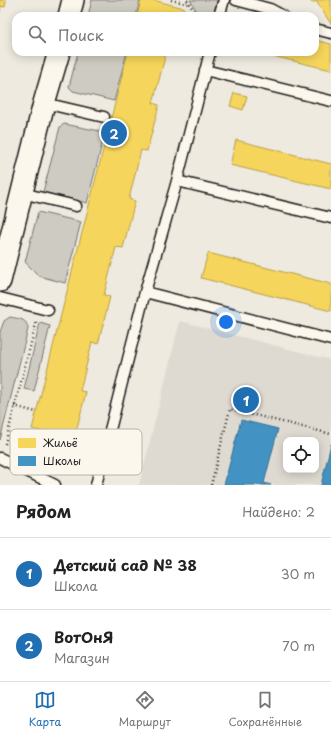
<!DOCTYPE html>
<html lang="ru">
<meta charset="utf-8">
<style>
:root{--surface:#fff;--page:#f6f6f6;--text:#222;--muted:#767676;--line:#e0e0e0;--accent:#1f6fb2}
body{margin:0;font-family:"Playpen Sans",sans-serif;background:var(--page);color:var(--text)}
.controls{position:absolute;right:12px;bottom:12px;display:grid;overflow:hidden;border-radius:8px;box-shadow:0 2px 10px #0003}
.controls button{width:36px;height:36px;display:grid;place-items:center;padding:0;border:0;border-bottom:1px solid var(--line);background:var(--surface);color:var(--text);font:20px sans-serif}
.you{position:absolute;left:226px;top:322px;width:14px;height:14px;margin:-10px;border:3px solid #fff;border-radius:50%;background:#1a73e8;box-shadow:0 0 0 6px #1a73e833}
.badge{display:grid;place-items:center;width:26px;height:26px;border-radius:50%;background:var(--accent);color:#fff;font-size:13px;font-weight:700}
.pin{position:absolute;translate:-50% -50%;border:2px solid #fff;box-shadow:0 1px 4px #0006}
.list{margin:0;padding:0;list-style:none}
h2{display:flex;justify-content:space-between;align-items:center;height:52px;margin:0;padding:0 16px;font-size:17px}
h2 small{font-size:13px;font-weight:400;color:var(--muted)}
.list li{display:grid;grid-template-columns:26px 1fr auto;gap:12px;align-items:center;box-sizing:border-box;height:72px;padding:0 16px;border-top:1px solid var(--line)}
.list b{display:block;font-size:15px;white-space:nowrap}
.list p{margin:0;font-size:13px;white-space:nowrap;color:var(--muted)}
.list em{font-size:13px;font-style:normal;color:var(--muted)}
.icon{flex:none;width:22px;height:22px;fill:none;stroke:currentColor;stroke-width:2;stroke-linecap:round;stroke-linejoin:round}
.map{position:relative;flex:none;width:331px;height:485px;overflow:hidden}
.search{position:absolute;background:var(--surface);box-shadow:0 2px 10px #0003;left:12px;right:12px;top:12px;height:44px;display:flex;align-items:center;gap:10px;box-sizing:border-box;padding:0 14px;border-radius:12px;color:var(--muted);font-size:15px}
.sheet{height:196px;background:var(--surface)}
nav{display:flex;justify-content:space-around;align-items:center;box-sizing:border-box;height:56px;border-top:1px solid var(--line);background:var(--surface);font-size:11px;color:var(--muted)}
nav a{display:grid;justify-items:center;gap:2px}
nav .on{color:var(--accent)}
.map>svg:first-child{display:block}
</style>
<div class="map">
<svg width="331" height="485" viewBox="0 0 331 485">
<rect width="100%" height="100%" fill="#eeeadf"/>
<filter id="ink" filterUnits="userSpaceOnUse"><feTurbulence type="fractalNoise" baseFrequency=".025" numOctaves="2"/><feDisplacementMap in="SourceGraphic" scale="8" xChannelSelector="R" yChannelSelector="G"/><feConvolveMatrix kernelMatrix="1 2 1 2 8 2 1 2 1" color-interpolation-filters="sRGB"/></filter>
<g filter="url(#ink)">
<!-- built -->
<path fill="#dedad1" fill-rule="evenodd" d="M180 321 331 360V485H139ZM286 440H316V470H286Z"/>
<!-- green -->
<path fill="#ceccc2" stroke="#75746f" d="M92 0H140L136 16H88Z
M190 0H217L213 16 197 12Z
M78 52H127L114 101 73 91 69 87Z
M64 124 105 132 87 203 43 192 60 127Z
M38 212 81 222 65 283 39 276 25 262Z
M10 317C19 319 27 318 28 329L0 440V332L4 321Z
M40 323 50 326 34 391 24 389Z"/>
<!-- homes -->
<path fill="#f6d55c" stroke="#b59e49" d="M0 0H6L5 7 1 6 0 12Z
M141 0H153L184 8 182 16H137Z
M310 0H331V24L316 1 312 3Z
M315 40 331 44V70L260 53V52H315Z
M128 52H173L172 54 166 53 153 103 159 105 147 151 141 150 129 199 135 201 123 248 116 247 104 295 110 297 98 344 92 342 80 391 86 392 74 440 32 429Z
M234 93 247 96 243 110 230 106Z
M236 140 331 164V189L230 165Z
M208 253 331 284V311L201 278Z"/>
<!-- schools -->
<path fill="#4393c3" stroke="#376f91" d="M241 420 278 429 264 483 271 485H224Z
M331 444V485H321Z"/>
<g fill="none" stroke-linecap="round" stroke-linejoin="round">
<defs>
<path id="lane" d="M236 0 270 9 283 16
M219 16 224 0
M315 29 331 33
M205 70 331 101
M44 103 104 117
M177 181 331 218
M22 193 76 206
M145 292 331 340
M0 298 48 310
M0 458 55 485
M96 485 145 292 177 181 210 52"/>
<path id="street" d="M69 16 73 0
M0 281 44 103 59 52"/>
</defs>
<!-- lane casing -->
<use href="#lane" stroke="#1c1c1c" stroke-width="13"/>
<!-- street casing -->
<use href="#street" stroke="#1c1c1c" stroke-width="24"/>
<!-- path -->
<path stroke="#1c1c1c" stroke-width="2.5" stroke-dasharray="1 3" stroke-linecap="butt" d="M171 0 189 4
M187 0 197 16
M14 406 36 412
M5 444 36 324 35 321
M41 461 92 442
M211 485 230 409 331 434"/>
<!-- lane -->
<use href="#lane" stroke="#fbf7ec" stroke-width="10"/>
<!-- street -->
<use href="#street" stroke="#fbf7ec" stroke-width="21"/>
</g>
</g>
<!-- legend -->
<rect x="10" y="429" width="132" height="46" rx="6" fill="#fbf7ec" stroke="#b8b5ae" stroke-width="1"/>
<rect x="18" y="438" width="18" height="10" fill="#f6d55c"/>
<rect x="18" y="456" width="18" height="10" fill="#4393c3"/>
<g font-size="11" fill="#1c1c1c">
<text x="43" y="447">Жильё</text>
<text x="43" y="465">Школы</text>
</g>
</svg>
<div class="controls">
<button><svg class="icon" aria-label="locate" viewBox="0 0 24 24"><circle cx="12" cy="12" r="6"/><path d="M12 2v4M12 18v4M2 12h4M18 12h4"/></svg></button>
</div>
<div class="you"></div>
<div class="pin badge" style="left:246px;top:400px">1</div>
<div class="pin badge" style="left:114px;top:133px">2</div>
<div class="search"><svg class="icon" aria-label="search" viewBox="0 0 24 24"><circle cx="10" cy="10" r="6"/><path d="M15 15l6 6"/></svg>Поиск</div>
</div>
<section class="sheet">
<h2>Рядом<small>Найдено: 2</small></h2>
<ul class="list">
<li><span class="badge">1</span><div><b>Детский сад № 38</b><p>Школа</p></div><em>30 m</em></li>
<li><span class="badge">2</span><div><b>ВотОнЯ</b><p>Магазин</p></div><em>70 m</em></li>
</ul>
</section>
<nav>
<a class="on"><svg class="icon" aria-label="map" viewBox="0 0 24 24"><path d="M3 6l6-2 6 2 6-2v14l-6 2-6-2-6 2zM9 4v14M15 6v14"/></svg>Карта</a>
<a><svg class="icon" aria-label="directions" viewBox="0 0 24 24"><path d="M12 3l9 9-9 9-9-9zM9 14v-3h6M13 9l2 2-2 2"/></svg>Маршрут</a>
<a><svg class="icon" aria-label="saved" viewBox="0 0 24 24"><path d="M7 4h10v16l-5-4-5 4z"/></svg>Сохранённые</a>
</nav>
